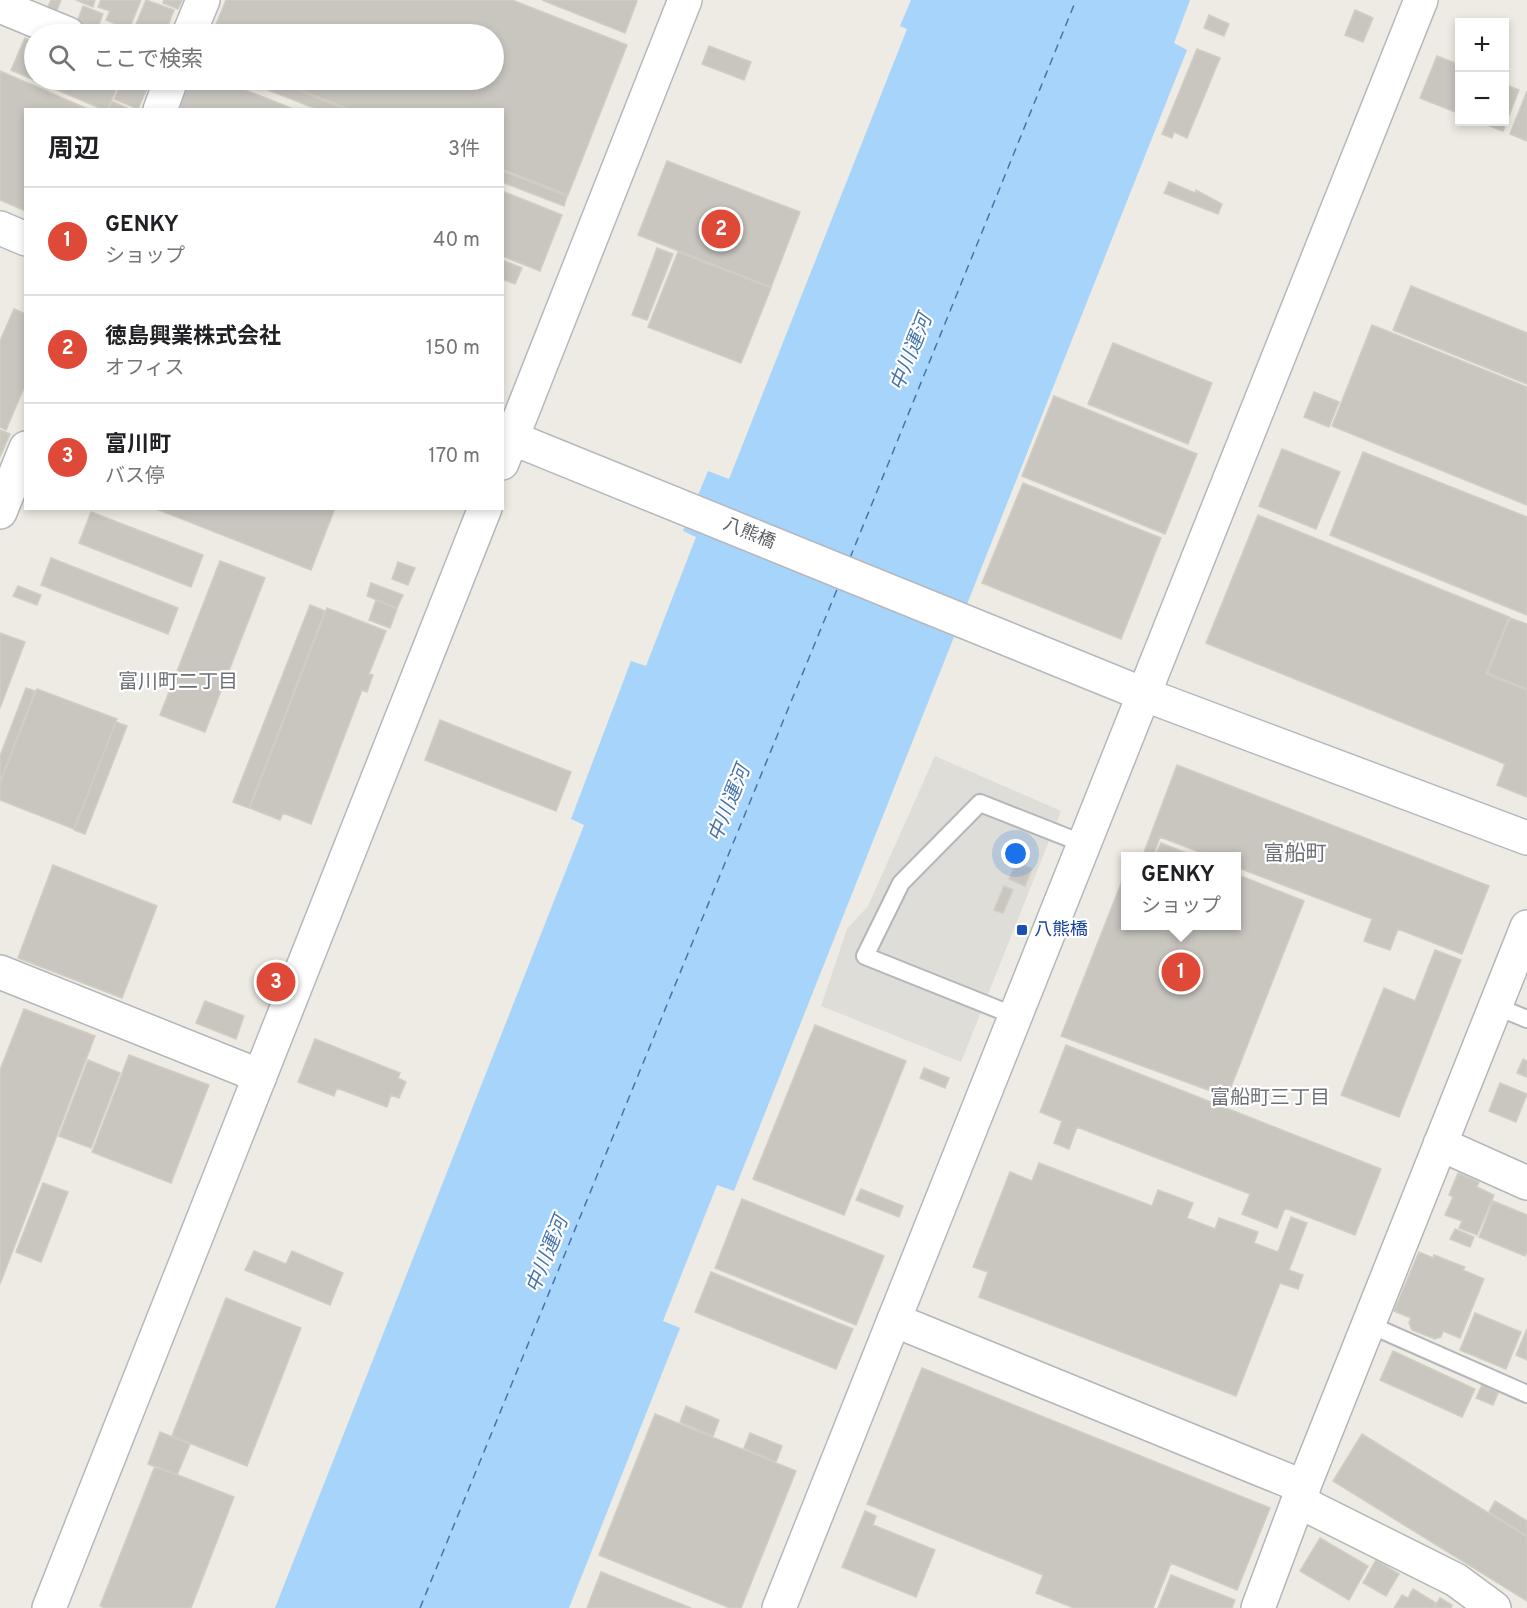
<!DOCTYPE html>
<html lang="ja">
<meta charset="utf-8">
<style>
:root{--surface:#fff;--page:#f2f2f2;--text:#202124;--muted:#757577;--line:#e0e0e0;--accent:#de4938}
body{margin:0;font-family:Overpass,"Noto Sans JP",sans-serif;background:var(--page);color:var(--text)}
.controls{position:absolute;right:18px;top:18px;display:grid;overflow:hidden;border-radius:0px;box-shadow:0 3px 9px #0003}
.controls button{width:54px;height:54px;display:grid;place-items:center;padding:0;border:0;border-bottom:2px solid var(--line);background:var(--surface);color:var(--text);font:30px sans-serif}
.you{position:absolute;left:1016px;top:854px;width:21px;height:21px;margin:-15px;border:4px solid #fff;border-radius:50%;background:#1a73e8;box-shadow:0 0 0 9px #1a73e833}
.badge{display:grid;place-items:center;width:39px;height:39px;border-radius:50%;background:var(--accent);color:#fff;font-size:20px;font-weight:700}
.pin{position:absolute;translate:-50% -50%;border:3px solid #fff;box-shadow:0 2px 6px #0006}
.popup{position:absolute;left:1121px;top:852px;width:120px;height:78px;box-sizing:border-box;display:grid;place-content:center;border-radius:0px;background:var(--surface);filter:drop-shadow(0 2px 4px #0005);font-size:20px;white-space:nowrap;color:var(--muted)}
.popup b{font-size:22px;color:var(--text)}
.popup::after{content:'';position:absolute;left:50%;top:100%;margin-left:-12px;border:12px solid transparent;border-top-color:var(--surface)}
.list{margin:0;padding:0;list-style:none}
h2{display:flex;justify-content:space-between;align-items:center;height:78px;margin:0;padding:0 24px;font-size:26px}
h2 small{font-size:20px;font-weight:400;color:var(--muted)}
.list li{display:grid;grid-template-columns:39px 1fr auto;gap:18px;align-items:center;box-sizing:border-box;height:108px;padding:0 24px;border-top:2px solid var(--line)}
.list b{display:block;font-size:22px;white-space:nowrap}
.list p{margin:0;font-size:20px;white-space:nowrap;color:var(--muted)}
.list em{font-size:20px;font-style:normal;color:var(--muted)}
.icon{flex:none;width:33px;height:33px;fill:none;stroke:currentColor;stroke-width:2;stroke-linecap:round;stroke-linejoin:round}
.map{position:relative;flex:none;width:1527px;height:1608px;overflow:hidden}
.search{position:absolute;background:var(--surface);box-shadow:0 3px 9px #0003;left:24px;top:24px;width:480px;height:66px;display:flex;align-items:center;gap:15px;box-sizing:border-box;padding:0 21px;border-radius:33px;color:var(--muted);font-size:22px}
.panel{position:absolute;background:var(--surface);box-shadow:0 3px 9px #0003;left:24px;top:108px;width:480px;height:402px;border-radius:0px}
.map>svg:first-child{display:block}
</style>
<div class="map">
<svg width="1527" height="1608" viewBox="0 0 1527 1608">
<rect width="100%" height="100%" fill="#edebe3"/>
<!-- industrial -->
<path fill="#dfddd8" d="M935 756 1061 811 961 1062 821 1006 847 929 868 906Z"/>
<!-- water -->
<path fill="#a7d4fa" d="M911 0H1190L1174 43 1187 50 734 1191 717 1185 663 1321 680 1328 569 1608H275L584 825 571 819 631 661 646 666 696 537 683 531 708 471 729 479 907 29 900 26Z"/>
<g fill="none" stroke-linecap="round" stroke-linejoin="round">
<!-- ferry -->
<path stroke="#4574ab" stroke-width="1.5" stroke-dasharray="8 6" stroke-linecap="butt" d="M850 558 1076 0
M420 1608 838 587"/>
</g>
<!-- building -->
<path fill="#c9c6c0" stroke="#d2cdc2" stroke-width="1.5" d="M51 0H61L55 15 46 11Z
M76 0H95L93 7Z
M101 0H141L129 29 106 20 110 11 98 7Z
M146 0 174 10 165 34H132Z
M164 0H182L178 9 163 3Z
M226 0H512L627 45 568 195 502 169V110H351L275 80H494V34H212Z
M542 0H635L637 1 625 33Z
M83 6 103 14 97 30 77 22Z
M1355 10 1373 18 1363 42 1345 35Z
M1209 15 1229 24 1224 36 1204 28Z
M25 38 34 42V80H120L107 110H104L11 70Z
M709 46 751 62 744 80 702 64Z
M1197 49 1220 58 1187 138 1174 132 1172 138 1162 134Z
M1437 56 1460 65V114L1420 98Z
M0 71 90 110H26V211L0 200Z
M123 80H132L148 86 138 109 114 99Z
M190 80H220L296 110H178Z
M243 80H272L348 110H319Z
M1504 84 1519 90 1503 131 1479 122H1504Z
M1527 91V141L1510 134Z
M112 101 131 110H109Z
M667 161 800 212 771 287 638 235Z
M502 171 567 196 564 206 502 182Z
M1169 182 1195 193 1196 190 1222 204 1218 214 1164 193Z
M502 191 562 215 540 271 502 256Z
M657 248 673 254 647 320 632 315Z
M678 252 771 288 741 363 648 327Z
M502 260 522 268 515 284 502 279Z
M1411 286 1527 333V384L1393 330Z
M14 309 26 314V383L6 430 0 427V341Z
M1372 325 1527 387V505L1332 426Z
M1113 343 1212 383 1188 444 1088 404Z
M1314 392 1339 402 1329 427 1304 417Z
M1054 396 1197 454 1165 534 1022 476Z
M0 430 10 434 0 457Z
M1282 449 1340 472 1316 529 1259 506Z
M1363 452 1527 517V615L1330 535Z
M1023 483 1161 538 1121 639 982 583Z
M154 508H335L311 570Z
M91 512 203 555 191 587 79 543Z
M1258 515 1509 617 1486 674 1527 690V797L1497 785 1505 764 1206 643Z
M51 558 178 608 168 634 41 585Z
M220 561 265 578 205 732 160 715Z
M398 562 415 568 408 585 392 579Z
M371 583 403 595 397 608 367 596Z
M18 586 41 595 37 605 13 596Z
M376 600 397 609 390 628 369 620Z
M310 605 325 611 249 808 233 802Z
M327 608 386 631 369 674 373 675 367 692 362 690 311 824 283 813 280 820 250 808Z
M1510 618 1527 624V689L1488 673Z
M0 633 25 642 0 708Z
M26 688 35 691 0 782V756Z
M37 689 117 719 74 829 0 800V783Z
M440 720 571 772 556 811 425 760Z
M116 722 127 726 85 834 74 830Z
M1177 765 1489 886 1462 954 1398 929 1390 950 1364 941 1372 919 1236 867V856H1210L1160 837 1153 856 1143 855Z
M1161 843 1194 856H1155Z
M1016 862 1032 869 1025 886 1009 879Z
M53 865 157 906 122 998 18 958Z
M1126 871V926H1236V874L1304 901 1227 1097 1061 1036Z
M1004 886 1013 890 1003 913 994 910Z
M1435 950 1461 960 1399 1117 1341 1095 1384 988 1415 1001Z
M205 1001 244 1016 236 1039 196 1023Z
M24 1009 95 1036 0 1284V1070Z
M815 1025 906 1061 844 1215 753 1179Z
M315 1039 400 1073 398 1078 406 1082 399 1098 391 1095 387 1107 337 1088 334 1096 298 1082Z
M1066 1045 1381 1169 1355 1235 1285 1208 1277 1228 1242 1214 1250 1194 1077 1127 1069 1149 1054 1143 1062 1121 1040 1112Z
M129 1055 209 1085 171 1183 92 1152Z
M1523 1059 1527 1061V1077L1517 1073Z
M88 1060 120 1073 91 1148 59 1136Z
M924 1068 949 1078 945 1088 920 1078Z
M1500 1083 1527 1094 1516 1122 1489 1111Z
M1039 1163 1152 1206 1158 1190 1193 1203 1187 1218 1215 1229 1219 1218 1258 1232 1254 1243 1278 1252 1291 1217 1307 1223 1289 1270 1303 1275 1298 1289 1280 1283 1236 1396 979 1297 988 1272 973 1267 1010 1172 1032 1181Z
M1458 1173 1479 1182 1477 1187 1494 1195 1477 1235 1459 1228 1462 1221 1445 1215 1453 1197 1449 1195Z
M43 1183 68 1192 41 1262 16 1252Z
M861 1189 903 1206 899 1217 856 1200Z
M742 1199 884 1256 856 1325 715 1268Z
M1493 1201 1527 1215V1251L1525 1256 1479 1237Z
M1455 1229 1474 1237 1470 1247 1450 1239Z
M254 1251 286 1264 292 1251 343 1273 330 1305 245 1270Z
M1419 1252 1433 1258 1434 1255 1465 1267 1463 1270 1484 1279 1460 1338 1443 1331 1441 1337 1435 1339 1412 1330 1409 1323 1411 1318 1394 1311Z
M711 1272 853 1329 836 1369 695 1312Z
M226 1298 301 1328 247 1466 172 1436Z
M1475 1313 1521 1332 1506 1369 1460 1350Z
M1527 1329V1360L1516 1355Z
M1393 1351 1475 1389 1462 1417 1380 1380Z
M922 1368 1270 1508 1237 1590 1171 1563 1153 1608H1074L1036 1593 1043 1575 867 1504Z
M1482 1385 1498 1393 1493 1405 1476 1398Z
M686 1406 719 1420 713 1436 680 1422Z
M655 1414 796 1471 741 1608H730L599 1555Z
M160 1432 190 1444 177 1475 148 1464Z
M750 1433 782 1446 776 1462 744 1448Z
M1362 1434 1527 1537V1601L1333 1481Z
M155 1466 234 1497 191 1608H105L100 1606Z
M1495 1501 1527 1521V1536L1489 1512Z
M865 1511 876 1516 873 1525 935 1550 916 1597 842 1567Z
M1320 1538 1368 1566 1349 1600 1300 1571Z
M1376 1560 1399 1574 1386 1596 1363 1583Z
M601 1572 691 1608H587Z
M1171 1575 1235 1600 1232 1608H1158Z
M1413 1589 1436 1603 1433 1608H1394L1402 1595 1408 1598Z
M1440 1598 1452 1605 1451 1608H1434Z"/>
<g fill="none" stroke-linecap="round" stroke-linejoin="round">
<defs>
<path id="lane" d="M1495 1006 1527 1019
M1015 1016 865 956 901 883 980 803 1084 844
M1368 1324 1527 1394"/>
<path id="street" d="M0 6 68 34
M189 34 203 0
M160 110 171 80
M0 512 26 448
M0 972 260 1076
M1440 1144 1527 1183
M894 1320 1304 1487
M1298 1501 1456 1580 1494 1608
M1258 1608 1298 1501 1527 927"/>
<path id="secondary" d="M0 228 26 239
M502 434 1143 694 1527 838
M502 463 685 0
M49 1608 485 508
M779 1608 1421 0"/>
</defs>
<!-- lane casing -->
<use href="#lane" stroke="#b4b6ba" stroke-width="20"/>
<!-- street casing -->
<use href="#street" stroke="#b4b6ba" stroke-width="36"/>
<!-- secondary casing -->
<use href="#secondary" stroke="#b5b8bd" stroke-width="36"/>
<!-- lane -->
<use href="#lane" stroke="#fff" stroke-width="16"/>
<!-- street -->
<use href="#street" stroke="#fff" stroke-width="33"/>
<!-- secondary -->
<use href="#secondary" stroke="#fff" stroke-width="33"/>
</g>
<!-- markers -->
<rect fill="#1a4fb4" stroke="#fff" stroke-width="2" x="1016" y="924" width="12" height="12" rx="3"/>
<g text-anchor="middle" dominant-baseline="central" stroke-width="4.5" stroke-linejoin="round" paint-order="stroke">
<!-- street labels -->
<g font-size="18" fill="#5c5f63" stroke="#fff">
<text transform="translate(749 534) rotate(22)">八熊橋</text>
</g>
<!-- transit labels -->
<g font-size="18" fill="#164399" stroke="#fff" text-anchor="start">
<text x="1034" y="930">八熊橋</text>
</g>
<!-- water labels -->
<g font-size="20" font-style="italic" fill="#4574ab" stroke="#fff">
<text transform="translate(912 353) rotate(-68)">中川運河</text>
<text transform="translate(730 804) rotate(-68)">中川運河</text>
<text transform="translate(548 1255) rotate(-68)">中川運河</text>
</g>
<!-- neighbourhood labels -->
<g font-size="20" fill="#6d7175" stroke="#fff">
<text x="178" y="683">富川町二丁目</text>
<text x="1270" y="1099">富船町三丁目</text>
</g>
<!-- quarter labels -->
<g font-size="21" fill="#6d7175" stroke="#fff">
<text x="1295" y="854">富船町</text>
</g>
</g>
</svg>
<div class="controls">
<button>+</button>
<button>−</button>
</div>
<div class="you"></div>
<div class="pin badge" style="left:1181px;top:972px">1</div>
<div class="popup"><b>GENKY</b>ショップ</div>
<div class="pin badge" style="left:721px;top:229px">2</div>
<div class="pin badge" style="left:276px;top:982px">3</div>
<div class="search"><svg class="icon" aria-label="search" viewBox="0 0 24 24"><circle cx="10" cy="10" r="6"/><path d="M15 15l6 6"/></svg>ここで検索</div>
<section class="panel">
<h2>周辺<small>3件</small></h2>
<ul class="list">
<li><span class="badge">1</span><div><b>GENKY</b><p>ショップ</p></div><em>40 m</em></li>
<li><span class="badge">2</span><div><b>徳島興業株式会社</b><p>オフィス</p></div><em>150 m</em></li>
<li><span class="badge">3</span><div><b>富川町</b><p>バス停</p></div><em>170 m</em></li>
</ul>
</section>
</div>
